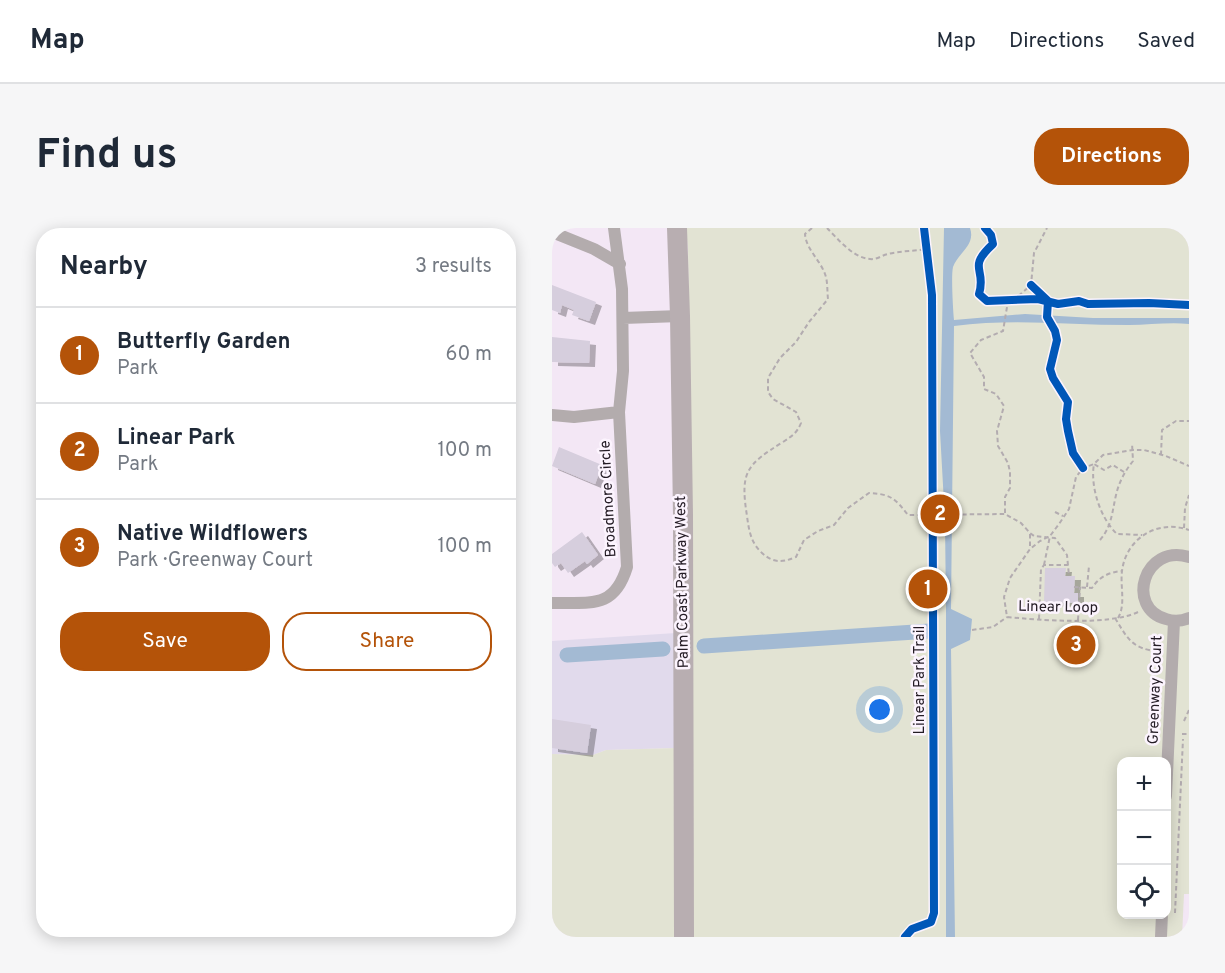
<!DOCTYPE html>
<meta charset="utf-8">
<style>
:root{--surface:#fff;--page:#f6f6f7;--text:#1f2937;--muted:#747a83;--line:#e0e1e3;--accent:#b45309}
body{margin:0;font-family:Overpass,sans-serif;background:var(--page);color:var(--text)}
.controls{position:absolute;right:18px;bottom:18px;display:grid;overflow:hidden;border-radius:12px;box-shadow:0 3px 15px #0003}
.controls button{width:54px;height:54px;display:grid;place-items:center;padding:0;border:0;border-bottom:2px solid var(--line);background:var(--surface);color:var(--text);font:30px sans-serif}
.you{position:absolute;left:328px;top:482px;width:21px;height:21px;margin:-15px;border:4px solid #fff;border-radius:50%;background:#1a73e8;box-shadow:0 0 0 9px #1a73e833}
.badge{display:grid;place-items:center;width:39px;height:39px;border-radius:50%;background:var(--accent);color:#fff;font-size:20px;font-weight:700}
.pin{position:absolute;translate:-50% -50%;border:3px solid #fff;box-shadow:0 2px 6px #0006}
.list{margin:0;padding:0;list-style:none}
h2{display:flex;justify-content:space-between;align-items:center;height:78px;margin:0;padding:0 24px;font-size:26px}
h2 small{font-size:20px;font-weight:400;color:var(--muted)}
.list li{display:grid;grid-template-columns:39px 1fr auto;gap:18px;align-items:center;box-sizing:border-box;height:96px;padding:0 24px;border-top:2px solid var(--line)}
.list b{display:block;font-size:22px;white-space:nowrap}
.list p{margin:0;font-size:20px;white-space:nowrap;color:var(--muted)}
.list em{font-size:20px;font-style:normal;color:var(--muted)}
.actions{display:flex;gap:12px;padding:18px 24px}
.actions a{flex:1;padding:14px 0;border:2px solid var(--accent);border-radius:24px;text-align:center;font-size:21px;color:var(--accent)}
.actions .main{background:var(--accent);color:#fff}
.icon{flex:none;width:33px;height:33px;fill:none;stroke:currentColor;stroke-width:2;stroke-linecap:round;stroke-linejoin:round}
.map{position:relative;flex:none;width:637px;height:709px;overflow:hidden;border-radius:24px}
header{display:flex;align-items:center;gap:36px;box-sizing:border-box;height:84px;padding:0 30px;background:var(--surface);border-bottom:2px solid var(--line)}
header strong{font-size:28px}
nav{display:flex;gap:33px;margin-inline-start:auto;font-size:21px}
.intro{display:flex;align-items:center;justify-content:space-between;box-sizing:border-box;height:144px;padding:0 36px}
h1{margin:0;font-size:42px}
.button{padding:15px 27px;border-radius:24px;background:var(--accent);color:#fff;font-size:21px;font-weight:700}
main{display:flex;gap:36px;padding:0 36px}
aside{flex:1;background:var(--surface);border-radius:24px;box-shadow:0 3px 15px #0003}
.map>svg:first-child{display:block}
</style>
<header>
<strong>Map</strong>
<nav><a>Map</a><a>Directions</a><a>Saved</a></nav>
</header>
<div class="intro"><h1>Find us</h1><a class="button">Directions</a></div>
<main>
<aside>
<h2>Nearby<small>3 results</small></h2>
<ul class="list">
<li><span class="badge">1</span><div><b>Butterfly Garden</b><p>Park</p></div><em>60 m</em></li>
<li><span class="badge">2</span><div><b>Linear Park</b><p>Park</p></div><em>100 m</em></li>
<li><span class="badge">3</span><div><b>Native Wildflowers</b><p>Park · Greenway Court</p></div><em>100 m</em></li>
</ul>
<div class="actions"><a class="main">Save</a><a>Share</a></div>
</aside>
<div class="map">
<svg width="637" height="709" viewBox="0 0 637 709">
<defs>
<filter id="shadow"><feDropShadow dx="6" dy="4" stdDeviation="0" flood-color="#0004"/></filter>
</defs>
<rect width="100%" height="100%" fill="#f3e7f5"/>
<!-- commercial -->
<path fill="#e1daec" d="M124 405V520L54 522 41 527 0 526V413Z"/>
<!-- green -->
<path fill="#e2e3d3" fill-rule="evenodd" d="M134 0H637V666H632L630 709H139L141 404 136 22ZM570 534H614V686H570Z
M124 520V709H0V526L41 527 54 522Z"/>
<!-- water -->
<path fill="#a3bad3" d="M392 0H418C424 17 406 25 401 39 399 48 401 81 402 92L473 86 541 90H637V96C617 94 597 97 577 97 518 97 460 90 402 98L399 381 420 391 418 412 399 421 403 709H394V381L393 293 388 203Z"/>
<g fill="none" stroke-linecap="round" stroke-linejoin="round">
<!-- canal -->
<path stroke="#a3bad3" stroke-width="15" d="M152 418 378 403
M15 427 111 421"/>
</g>
<!-- building -->
<path fill="#d6cedd" filter="url(#shadow)" d="M0 57 44 74 37 93 20 87 22 82 10 77 8 85 0 82Z
M0 109 38 113 37 135 0 134Z
M7 219 50 237 43 256 0 238Z
M30 304 46 327 35 336 33 333 16 345 9 335 3 339 0 335V326Z
M493 340H514L513 348H523L522 365H526V375L492 374Z
M0 491 39 497 35 525 0 520Z"/>
<g fill="none" stroke-linecap="round" stroke-linejoin="round">
<!-- path -->
<path stroke="#b3acb0" stroke-width="2" stroke-dasharray="4.5 3" stroke-linecap="butt" d="M260 0 253 6C254 21 268 32 273 46 276 54 275 63 276 71L257 94 244 114 228 130 216 150V164L221 171 244 184 249 195C245 205 240 208 231 214 194 237 188 244 195 288 197 303 199 315 210 325 221 335 230 335 244 329L252 312 266 303 282 297 296 280 317 265C338 266 343 270 356 287L453 286 469 295 478 305 482 308 503 310 515 327 517 348
M275 0C286 11 301 30 318 31 325 32 330 27 336 26 348 23 362 23 375 21
M609 227 610 202 624 193H637
M572 244 561 237 552 242 542 236C538 258 548 290 565 306L590 307
M503 284 511 288
M453 285V269L458 260V244L456 235 446 218 445 203 452 178 444 166 432 161V149L418 125 429 112 451 103 456 73 464 70 479 57 482 25 495 0
M632 300 633 280 637 267
M478 306V321
M548 312C560 298 560 284 564 267 567 254 573 243 581 233L580 215
M492 337 498 308
M522 359 540 360C547 349 557 344 570 343
M535 359 537 338
M586 384C557 398 488 392 455 389L452 369 458 350 478 321 488 313 498 308 507 296 517 281 524 249 531 240 542 236 551 227 581 222H592L614 228 637 238
M563 390C577 413 580 420 607 424
M566 390C574 377 568 358 570 343 574 310 606 291 637 302
M487 391 489 341 492 337H517
M526 392 528 359
M420 402 441 399 455 389
M632 493 637 482
M630 506H637
M623 685 631 511"/>
<!-- street -->
<path stroke="#b3acad" stroke-width="12" d="M0 4 42 21 68 36
M71 90 128 88
M0 187 22 189 67 184
M637 329C592 315 573 380 614 391 622 394 630 393 637 390
M0 375C38 374 62 382 75 339L67 184 71 143 70 61 62 0
M614 568 622 393
M609 709 610 686"/>
<!-- primary -->
<path stroke="#b8aeb1" stroke-width="20" d="M125 0 128 88 131 287 132 709"/>
<defs>
<path id="cycleway" d="M433 0 439 7 441 16C414 41 435 40 427 66L435 73 486 71 506 76 527 73 536 76 597 75 637 77
M479 57 496 73 495 89 503 103 505 112 498 141 501 150 516 174 514 191 516 203 521 225 531 240
M353 709 360 701 379 694 382 685 380 67 372 0"/>
</defs>
<!-- cycleway casing -->
<use href="#cycleway" stroke="#fcf4fe" stroke-width="11"/>
<!-- cycleway -->
<use href="#cycleway" stroke="#0057b8" stroke-width="8"/>
</g>
<g text-anchor="middle" dominant-baseline="central" stroke-width="5" stroke-linejoin="round" paint-order="stroke">
<!-- street labels -->
<g font-size="15" fill="#241c25" stroke="#fcf4fe">
<text transform="translate(57 271) rotate(-93)">Broadmore Circle</text>
<text transform="translate(131 354) rotate(-91)">Palm Coast Parkway West</text>
<text transform="translate(506 380) rotate(1)">Linear Loop</text>
<text transform="translate(368 452) rotate(-90)">Linear Park Trail</text>
<text transform="translate(604 462) rotate(-88)">Greenway Court</text>
</g>
</g>
</svg>
<div class="controls">
<button>+</button>
<button>−</button>
<button><svg class="icon" aria-label="locate" viewBox="0 0 24 24"><circle cx="12" cy="12" r="6"/><path d="M12 2v4M12 18v4M2 12h4M18 12h4"/></svg></button>
</div>
<div class="you"></div>
<div class="pin badge" style="left:376px;top:361px">1</div>
<div class="pin badge" style="left:388px;top:286px">2</div>
<div class="pin badge" style="left:524px;top:417px">3</div>
</div>
</main>
